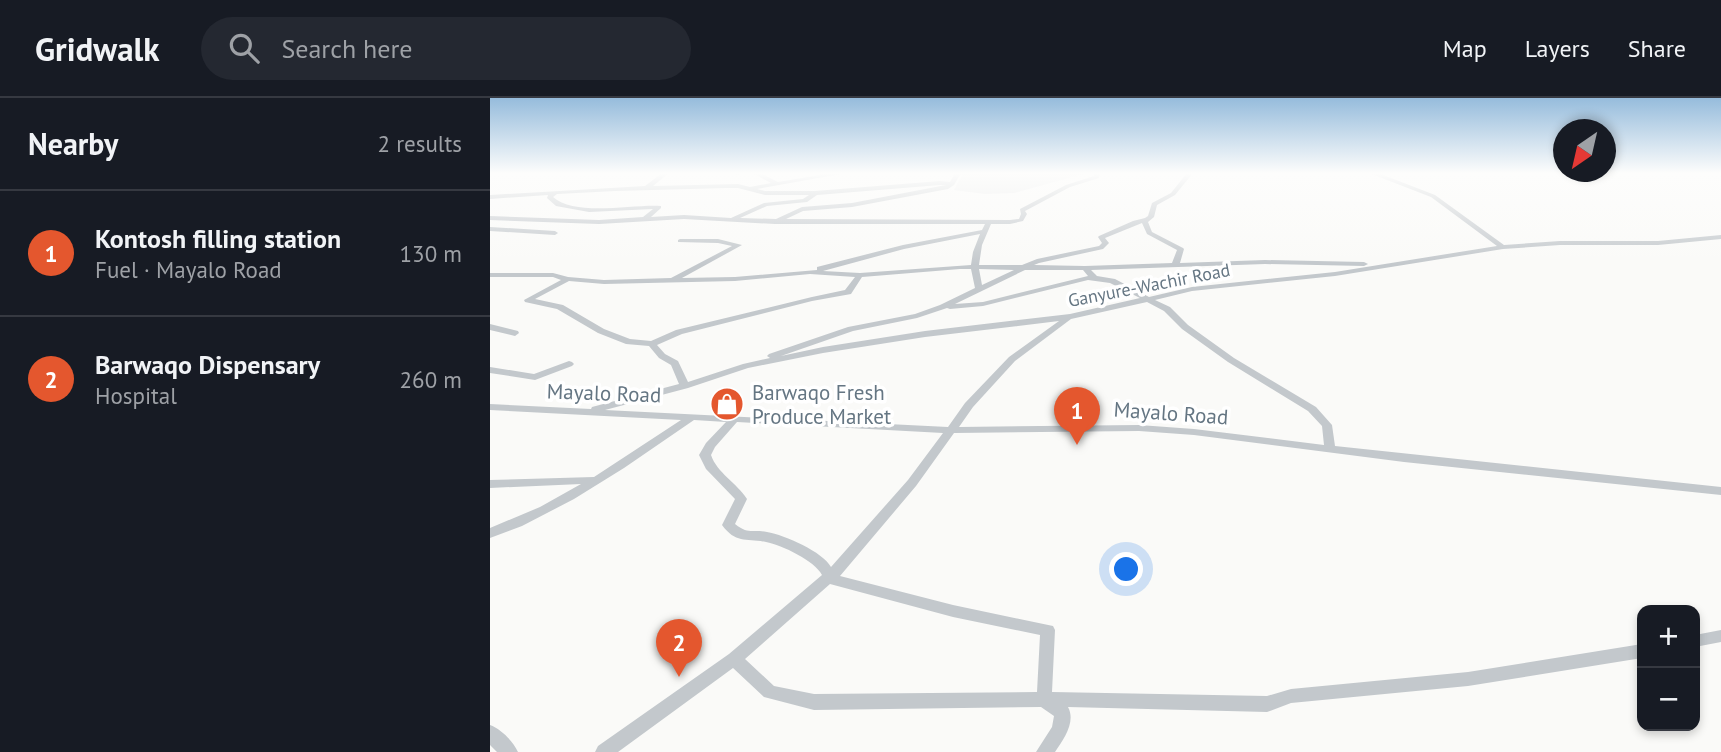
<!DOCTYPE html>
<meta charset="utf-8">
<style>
:root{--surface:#171b24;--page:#242831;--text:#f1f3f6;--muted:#9ea1a6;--line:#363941;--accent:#e4572e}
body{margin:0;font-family:"PT Sans",sans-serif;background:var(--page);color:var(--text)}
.controls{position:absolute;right:21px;bottom:21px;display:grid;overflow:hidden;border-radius:14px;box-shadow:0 4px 10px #0003}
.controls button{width:63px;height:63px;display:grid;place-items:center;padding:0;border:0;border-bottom:2px solid var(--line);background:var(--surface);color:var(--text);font:35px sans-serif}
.compass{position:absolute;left:1063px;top:21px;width:63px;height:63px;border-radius:50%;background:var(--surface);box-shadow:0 4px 10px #0003;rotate:214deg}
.you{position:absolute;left:637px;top:472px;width:24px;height:24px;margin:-18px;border:5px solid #fff;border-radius:50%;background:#1a73e8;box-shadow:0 0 0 10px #1a73e833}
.badge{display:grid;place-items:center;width:46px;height:46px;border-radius:50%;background:var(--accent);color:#fff;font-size:23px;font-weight:700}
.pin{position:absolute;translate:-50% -58px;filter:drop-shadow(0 2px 4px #0008)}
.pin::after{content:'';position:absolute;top:37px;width:24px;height:21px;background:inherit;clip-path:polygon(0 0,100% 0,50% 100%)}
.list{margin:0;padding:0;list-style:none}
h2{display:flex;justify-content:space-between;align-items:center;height:91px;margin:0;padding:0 28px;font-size:30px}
h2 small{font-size:23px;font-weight:400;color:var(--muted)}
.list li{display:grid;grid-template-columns:46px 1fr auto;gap:21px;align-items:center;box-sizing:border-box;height:126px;padding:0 28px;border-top:2px solid var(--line)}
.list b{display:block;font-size:26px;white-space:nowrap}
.list p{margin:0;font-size:23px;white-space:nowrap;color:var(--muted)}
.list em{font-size:23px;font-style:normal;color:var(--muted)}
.icon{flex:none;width:38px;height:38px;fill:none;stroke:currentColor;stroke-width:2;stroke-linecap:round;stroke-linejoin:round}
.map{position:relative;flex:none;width:1231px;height:654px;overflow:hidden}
header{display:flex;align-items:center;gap:42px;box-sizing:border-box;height:98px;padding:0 35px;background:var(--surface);border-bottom:2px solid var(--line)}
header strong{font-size:33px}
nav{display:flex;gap:38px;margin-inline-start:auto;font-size:24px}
.search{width:490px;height:63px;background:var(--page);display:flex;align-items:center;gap:18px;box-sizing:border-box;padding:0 24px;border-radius:38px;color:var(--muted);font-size:26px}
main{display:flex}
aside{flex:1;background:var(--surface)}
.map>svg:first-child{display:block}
</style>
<header>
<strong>Gridwalk</strong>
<div class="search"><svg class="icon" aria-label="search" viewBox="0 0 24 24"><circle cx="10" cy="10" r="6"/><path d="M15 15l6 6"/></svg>Search here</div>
<nav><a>Map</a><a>Layers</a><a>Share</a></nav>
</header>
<main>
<aside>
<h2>Nearby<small>2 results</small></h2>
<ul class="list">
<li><span class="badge">1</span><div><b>Kontosh filling station</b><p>Fuel · Mayalo Road</p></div><em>130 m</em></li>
<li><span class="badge">2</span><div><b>Barwaqo Dispensary</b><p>Hospital</p></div><em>260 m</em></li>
</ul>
</aside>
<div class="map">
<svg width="1231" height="654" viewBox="0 0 1231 654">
<rect width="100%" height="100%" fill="#fafaf8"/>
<!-- built -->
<path fill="#e8e9e9" d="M473 75H597L524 95 495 96 464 92Z"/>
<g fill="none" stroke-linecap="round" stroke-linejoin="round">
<!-- minor -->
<path fill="#c3c8cc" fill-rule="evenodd" d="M172 75H179L163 88 248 86 260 89 281 85 262 75H270L288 84 342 75H356L267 91 275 93H325L450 83 460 84 465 75H471L464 87 458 91 362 109 313 113 296 121 520 122 529 121 531 116 530 111 576 87 604 78V75H610L609 80 580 89 535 113 537 116 533 123 520 126H501L492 147 489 167H532L547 161 609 148 612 145 608 139 609 138 643 123 655 120 658 118 662 105 681 95 697 75H703L685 97 667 107 664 119 658 124 662 134 693 150 694 151 690 165 775 162 874 164 878 166 874 168 775 166 601 172 607 178 625 181 659 199 702 189 845 174 1007 148 941 99 879 75H888L945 97 1014 147 1070 143H1168L1231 137V141L1168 147H1070L1013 151 845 178 702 193 665 202 680 209 698 227 744 260 826 309 842 327 845 348 1231 389V397L914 364 704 337 649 333 464 335 426 388 350 478 463 507 563 528 565 532 562 594 777 598 801 591 978 574 1152 546V560L978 588 801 605 777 614 578 609C586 624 574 641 565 654H546L562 629 564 618 551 609 324 612 274 599 243 570 128 654H105L108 648 239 556 332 477C325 463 292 447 276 444 256 440 246 446 232 427L245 401 216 371 209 357 216 345 236 324 204 322 134 370 84 401 32 428 0 440V430L50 409 91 386 0 390V382L104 379 191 322 0 312V306L101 311 102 309 189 286 181 267 169 260 159 248 136 246 108 235 67 211 35 204 34 202 71 182 63 179H0V175H63L78 179 114 182 181 180 242 148 228 145 188 144V142L190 141H228L252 147 192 180 245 179 327 172V169L413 147 492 132 495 126H285L194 121 109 126 0 122V118L109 122 153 119 163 111 99 114 66 108 57 100 58 97 0 101V97L155 88ZM450 87H456L362 105 312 109 286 121 250 120 277 108 317 104 327 97ZM236 90H248L275 97H319L313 101 274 105 241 120 194 117 161 119 171 110V108C142 106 85 119 63 99L67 96 125 93ZM652 125 657 136 687 152 682 165 595 168 544 167 549 165 613 151 619 145 615 140ZM490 136 483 154 481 167 370 175 333 173 414 151ZM470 171H481L485 190 450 207 425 216 358 229 279 256 277 258 280 260 253 266 198 284 188 263 175 256 167 247 192 236 322 203 361 196 372 179ZM489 171 524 172 492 187ZM535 172H593L598 178 493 204 465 206ZM320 176 365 179 355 192 322 199 186 232 161 243 140 241 114 231 73 207 45 201 79 183 114 186 245 183ZM598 182 620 185 650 200 580 216 435 233 333 249 291 258 363 233 427 220 457 210 460 211 493 208ZM657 204 674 213 692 231 738 264 818 313 832 328 834 347 704 331 649 327 469 329 483 309 525 263 581 221ZM569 223 519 259 475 305 458 329 115 312 198 290 258 270 333 255 435 239ZM247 324 453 335 418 382 341 469C333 454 295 437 277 434 261 431 259 437 245 426L257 401C247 385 227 375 221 357L225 349ZM340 486 463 519 550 537 547 594 324 596 284 588 255 561Z
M241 75H252L249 77Z
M0 129 65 133 68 135 65 137 0 133Z
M0 226 28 233 29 235 25 238 0 232Z
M79 263 82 264 84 266 82 268 45 282 0 275V269L44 276Z
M1231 532V544L1205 549V537Z
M0 627C11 631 23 643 28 654H7L0 647Z"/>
</g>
<!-- sky -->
<linearGradient id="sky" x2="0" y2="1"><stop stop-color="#96bcdc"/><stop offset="0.45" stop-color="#fdfdfc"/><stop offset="1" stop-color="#fdfdfc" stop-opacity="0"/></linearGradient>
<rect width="1231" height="167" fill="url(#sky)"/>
<!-- icons -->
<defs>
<symbol id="shop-disc" viewBox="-11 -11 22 22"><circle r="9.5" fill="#e4572e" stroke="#fff"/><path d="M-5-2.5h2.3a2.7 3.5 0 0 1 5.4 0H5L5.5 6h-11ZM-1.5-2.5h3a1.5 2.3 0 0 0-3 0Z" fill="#fff"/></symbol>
</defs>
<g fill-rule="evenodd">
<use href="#shop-disc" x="218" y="287" width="38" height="38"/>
</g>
<g text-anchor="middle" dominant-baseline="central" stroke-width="7" stroke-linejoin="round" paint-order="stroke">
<!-- far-street labels -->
<g font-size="18" fill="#657683" stroke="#fff">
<text transform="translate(659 187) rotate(-11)">Ganyure-Wachir Road</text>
</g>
<!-- poi labels -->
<g font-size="21" fill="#657683" stroke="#fff" text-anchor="start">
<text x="262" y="294">Barwaqo Fresh<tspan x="262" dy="24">Produce Market</tspan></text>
</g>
<!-- street labels -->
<g font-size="21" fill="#657683" stroke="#fff">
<text transform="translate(114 295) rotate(2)">Mayalo Road</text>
<text transform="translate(681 315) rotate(4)">Mayalo Road</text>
</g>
</g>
</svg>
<div class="controls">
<button>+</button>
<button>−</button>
</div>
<svg class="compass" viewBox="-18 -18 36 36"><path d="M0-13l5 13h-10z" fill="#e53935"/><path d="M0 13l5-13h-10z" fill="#9ea1a6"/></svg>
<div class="you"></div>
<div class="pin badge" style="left:587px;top:347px">1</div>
<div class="pin badge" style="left:189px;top:579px">2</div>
</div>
</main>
